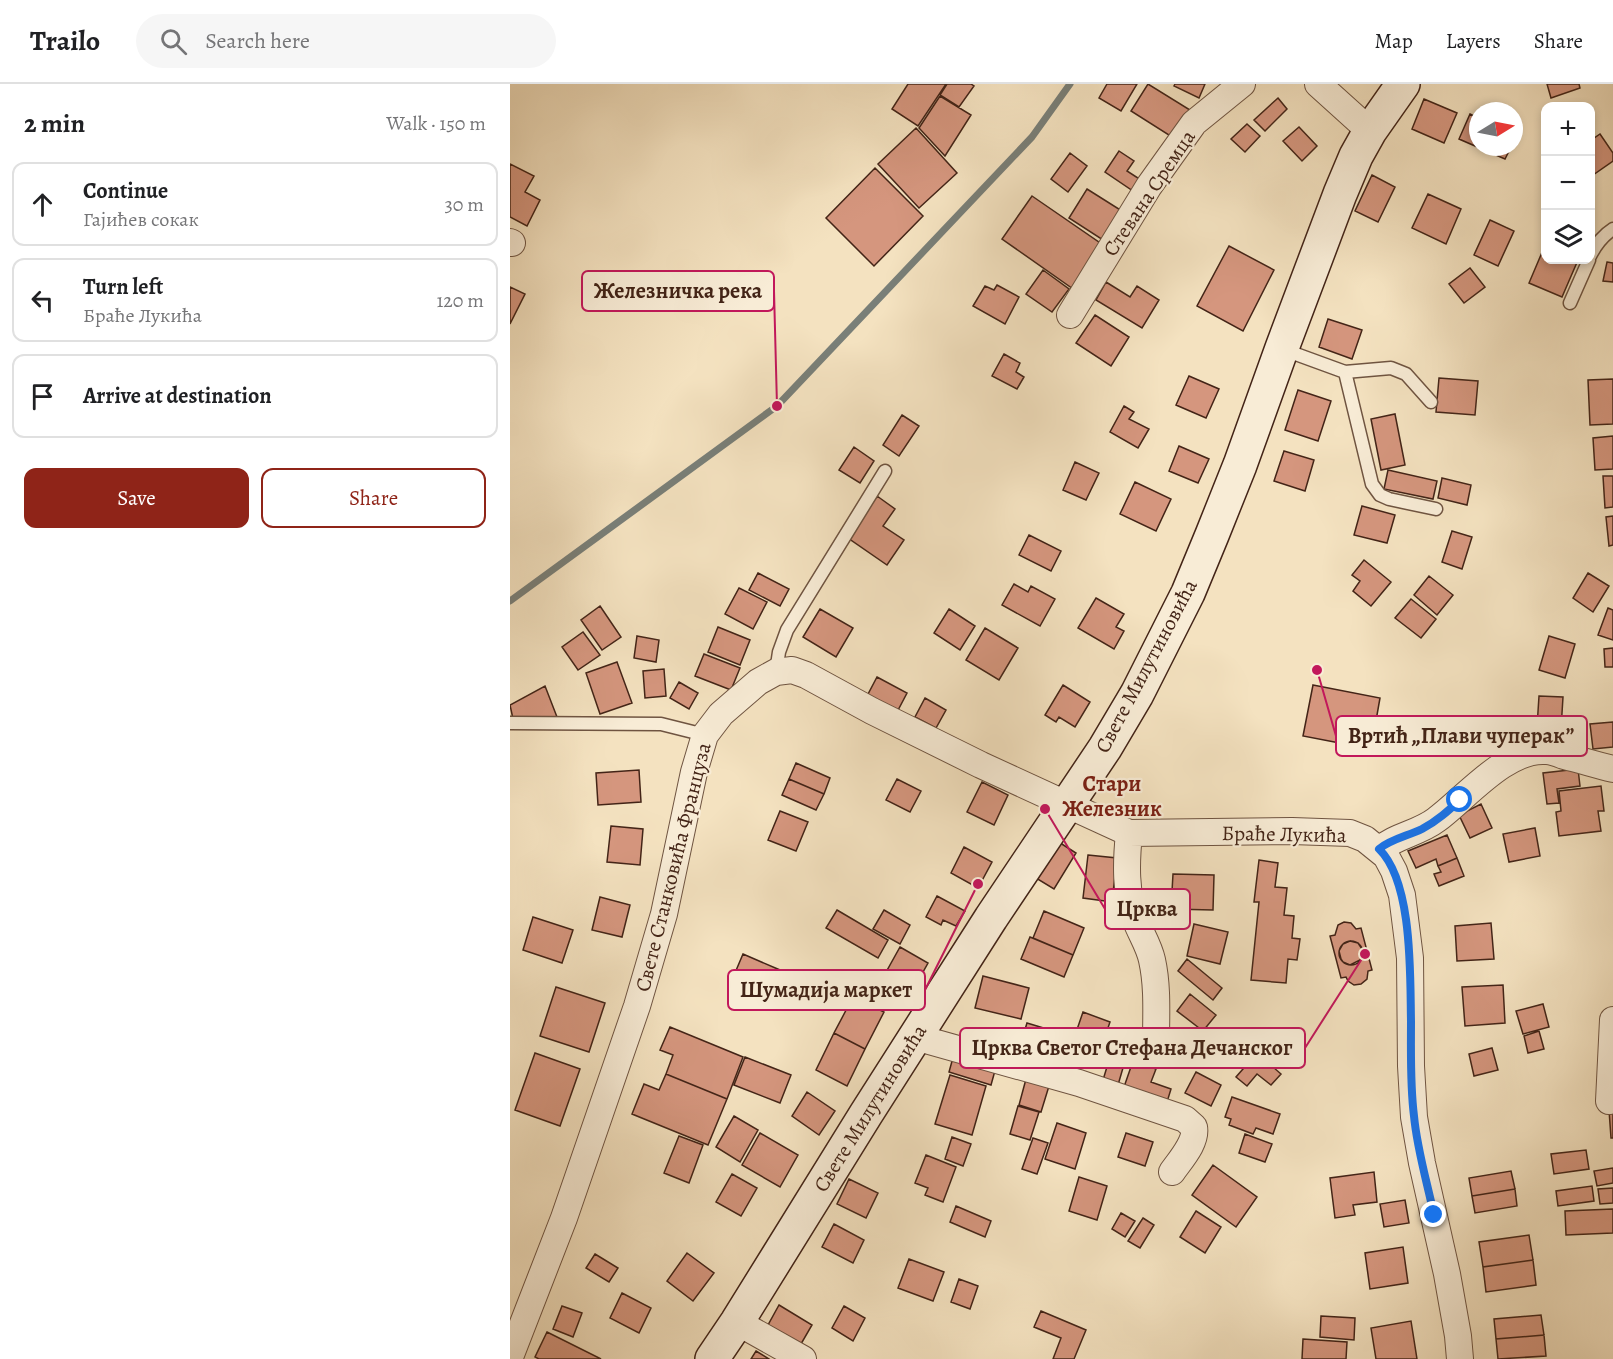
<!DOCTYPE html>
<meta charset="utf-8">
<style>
:root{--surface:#fff;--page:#f6f6f6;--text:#202124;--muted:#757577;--line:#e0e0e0;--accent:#8f2418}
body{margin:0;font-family:Alegreya,serif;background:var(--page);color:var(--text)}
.controls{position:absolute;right:18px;top:18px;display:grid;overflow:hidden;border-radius:12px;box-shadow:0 3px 9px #0003}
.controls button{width:54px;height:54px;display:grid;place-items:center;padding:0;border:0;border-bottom:2px solid var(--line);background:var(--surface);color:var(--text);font:30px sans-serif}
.compass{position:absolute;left:959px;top:18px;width:54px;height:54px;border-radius:50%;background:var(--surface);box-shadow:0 3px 9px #0003;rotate:80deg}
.stop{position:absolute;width:18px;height:18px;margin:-14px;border:4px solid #1a73e8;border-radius:50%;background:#fff}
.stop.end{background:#1a73e8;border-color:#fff;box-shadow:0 2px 6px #0008}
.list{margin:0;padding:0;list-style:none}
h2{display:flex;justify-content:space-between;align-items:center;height:78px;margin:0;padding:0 24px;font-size:26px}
h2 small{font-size:20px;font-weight:400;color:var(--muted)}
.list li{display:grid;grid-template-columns:39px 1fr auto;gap:18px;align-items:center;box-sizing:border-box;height:84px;margin:0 12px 12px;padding:0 12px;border:2px solid var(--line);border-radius:12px}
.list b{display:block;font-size:22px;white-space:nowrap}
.list p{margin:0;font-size:20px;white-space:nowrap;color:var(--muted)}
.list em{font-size:20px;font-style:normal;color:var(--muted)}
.actions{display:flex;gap:12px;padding:18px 24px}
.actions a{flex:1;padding:14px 0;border:2px solid var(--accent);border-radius:12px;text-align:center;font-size:21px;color:var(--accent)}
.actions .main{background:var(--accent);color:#fff}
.icon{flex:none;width:33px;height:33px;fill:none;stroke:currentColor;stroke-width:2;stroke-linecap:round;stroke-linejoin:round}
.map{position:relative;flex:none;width:1103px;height:1275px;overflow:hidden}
header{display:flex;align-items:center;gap:36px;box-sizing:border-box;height:84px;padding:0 30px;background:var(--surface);border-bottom:2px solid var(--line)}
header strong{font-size:28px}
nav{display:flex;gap:33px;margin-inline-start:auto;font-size:21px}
.search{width:420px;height:54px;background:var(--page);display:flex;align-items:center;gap:15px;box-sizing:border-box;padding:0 21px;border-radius:33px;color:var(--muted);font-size:22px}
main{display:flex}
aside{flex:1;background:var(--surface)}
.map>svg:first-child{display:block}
</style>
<header>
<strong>Trailo</strong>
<div class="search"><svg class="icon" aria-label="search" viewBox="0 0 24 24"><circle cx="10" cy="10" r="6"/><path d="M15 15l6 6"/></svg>Search here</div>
<nav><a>Map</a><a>Layers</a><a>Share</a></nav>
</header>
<main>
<aside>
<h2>2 min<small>Walk · 150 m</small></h2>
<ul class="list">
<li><svg class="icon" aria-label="ahead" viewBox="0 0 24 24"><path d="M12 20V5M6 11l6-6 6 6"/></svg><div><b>Continue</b><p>Гајићев сокак</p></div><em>30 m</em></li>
<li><svg class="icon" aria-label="left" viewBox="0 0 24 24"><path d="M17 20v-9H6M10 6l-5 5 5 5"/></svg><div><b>Turn left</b><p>Браће Лукића</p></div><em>120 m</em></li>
<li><svg class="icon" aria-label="arrive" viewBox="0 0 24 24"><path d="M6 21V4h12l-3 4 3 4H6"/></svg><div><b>Arrive at destination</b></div></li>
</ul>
<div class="actions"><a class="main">Save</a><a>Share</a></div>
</aside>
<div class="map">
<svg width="1103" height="1275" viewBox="0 0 1103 1275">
<rect width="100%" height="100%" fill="#f4e2c0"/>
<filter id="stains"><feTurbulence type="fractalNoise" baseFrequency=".00333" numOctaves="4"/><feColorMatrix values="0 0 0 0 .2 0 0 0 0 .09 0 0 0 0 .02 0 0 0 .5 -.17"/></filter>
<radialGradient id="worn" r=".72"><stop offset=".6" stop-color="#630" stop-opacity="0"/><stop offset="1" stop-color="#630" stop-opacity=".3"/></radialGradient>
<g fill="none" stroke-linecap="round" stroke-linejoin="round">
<!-- stream -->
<path stroke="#797f78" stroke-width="7" d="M0 517 267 322 522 53 560 0"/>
</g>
<!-- building -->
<path fill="#d5967e" stroke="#432417" stroke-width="1.5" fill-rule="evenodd" d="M398 0H436L408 42 382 25Z
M437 0H461L464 2 449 23 430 11Z
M597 0H627L611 27 589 14Z
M638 0 680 26 662 53 621 27Z
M665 0H695L689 14 664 2Z
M1037 0H1069L1070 4 1041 14Z
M430 12 461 31 435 72 409 44Z
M768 14 777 25 755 47 744 36Z
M914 15 947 29 934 59 902 45Z
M960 30 968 34V63H1001L995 75 949 55Z
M737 40 750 52 735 68 721 55Z
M789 43 807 62 792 77 773 57Z
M406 44 447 89 409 124 368 80Z
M1090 50 1103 69V77L1083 91 1080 87V57Z
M609 67 624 77 617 87 631 96 623 107 595 88Z
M560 69 577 82 558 108 541 95Z
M0 80 24 92 15 108 30 116 17 142 0 133Z
M365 84 413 132 364 182 316 134Z
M862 91 885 103 868 138 845 127Z
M577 105 612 127 593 156 559 134Z
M918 110 951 125 936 160 902 144Z
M522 112 596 163 566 207 492 155Z
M980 136 1004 147 988 182 964 171Z
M1036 159V176H1068L1052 213 1019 199Z
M719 162 764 186 733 247 687 222Z
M1097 178 1103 179V198L1093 197Z
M960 184 975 203 954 219 939 200Z
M533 186 559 205 542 228 516 210Z
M596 198 620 213 627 202 649 216 632 244 586 216Z
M487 201 509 213 495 240 463 222 475 202 484 206Z
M0 203 15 210 0 240Z
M585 231 619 253 601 282 566 259Z
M818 235 852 246 842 275 809 263Z
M494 270 510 279 506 288 514 293 507 305 482 292Z
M679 292 709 305 696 334 666 321Z
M929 294 968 297 965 331 926 328Z
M1103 295V340L1080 341 1078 296Z
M788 306 821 317 808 357 775 346Z
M614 322 624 328 619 335 639 345 628 364 600 348Z
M885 330 895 381 871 386 861 335Z
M392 331 409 342 389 372 373 361Z
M1103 352V385L1085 386 1083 354Z
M669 362 699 375 688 399 659 387Z
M344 363 364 377 350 399 329 386Z
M774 367 804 376 795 407 764 397Z
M565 378 589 389 576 416 553 406Z
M878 386 927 397 923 415 874 405Z
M1093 392H1103V423L1095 424Z
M932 394 961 401 957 421 928 414Z
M625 398 661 415 646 447 610 430Z
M367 412 385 425 373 442 394 456 377 481 338 454Z
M852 422 885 431 877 459 844 451Z
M1103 432V461L1099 462 1096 433Z
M942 447 962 453 952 485 932 478Z
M519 451 551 467 541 487 509 471Z
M854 476 881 498 861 522 843 507 850 497 842 491Z
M248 489 279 505 270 522 239 506Z
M1078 489 1099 502 1083 528 1063 514Z
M919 492 943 511 927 531 904 511Z
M504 500 518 508 521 502 545 515 530 542 492 521Z
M229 504 257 518 243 545 215 530Z
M586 514 614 530 606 543 614 547 604 565 568 544Z
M901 515 926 535 911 554 885 534Z
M90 522 111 553 92 566 71 536Z
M1098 524 1103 526V556L1088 551Z
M310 525 343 544 326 573 293 553Z
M439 525 465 542 450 566 424 549Z
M208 543 240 556 230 581 198 568Z
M475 544 508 564 489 596 456 576Z
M73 548 90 571 68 586 52 563Z
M127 552 149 556 146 578 124 574Z
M1039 552 1065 560 1055 594 1029 586Z
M1103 564V583H1095L1094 565Z
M194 570 230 584 221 606 185 592Z
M107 578 122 619 90 630 76 589Z
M154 585 156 612 135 614 133 587Z
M367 593 397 609 386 630 356 614Z
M169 598 188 609 179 625 160 614Z
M553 601 580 618 565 643 549 633 546 638 535 631Z
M803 601 870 614 861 665 793 652Z
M35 602 47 633 3 635 0 621Z
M1029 612 1053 613 1051 645 1027 643Z
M415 614 436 626 426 644 405 633Z
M1103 638V663L1083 665 1080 640Z
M286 679 320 694 314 710 279 695Z
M1068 685 1070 702 1047 705 1049 719 1037 720 1033 689Z
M129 686 131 718 88 721 86 689Z
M279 695 314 710 306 726 272 711Z
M387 695 411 707 400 728 376 716Z
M472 698 498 711 484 741 457 728Z
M1091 702 1094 727H1088L1091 747 1049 752 1046 728 1051 727 1049 707Z
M971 720 982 744 960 754 949 731Z
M270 727 298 738 286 767 258 756Z
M101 742 133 745 130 781 97 778Z
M1025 744 1030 772 999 778 993 750Z
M937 751 947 774 928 782 926 775 906 784 898 767Z
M544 755 566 769 544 805 521 791Z
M454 763 482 778 468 804 441 789Z
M578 771 607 774 602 818 573 814Z
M947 774 954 792 929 802 924 790 931 788 928 782Z
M749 776 768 779 765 803 777 804 774 831 784 832 782 854 790 855 787 876 778 875 776 899 741 896 749 818H744Z
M663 790 704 791 703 826 661 825Z
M427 812 455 827 446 842 433 836 431 841 416 833Z
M90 813 120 821 112 853 82 846Z
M327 826 378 856 368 874 316 844Z
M374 826 400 841 390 860 363 845Z
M534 827 574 844 563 871 523 854Z
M23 833 63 846 52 879 13 866Z
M834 838 841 839 846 845 851 844 862 886 858 887 857 895 851 900 844 901 838 897 836 893 831 894 820 852 825 851 828 841ZM840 857 848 859 852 865 853 869 850 876 840 881 833 878 831 875 829 867 833 860Z
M981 839 984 875 947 877 945 842Z
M684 840 718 848 710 880 677 872Z
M520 853 563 871 554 893 511 875Z
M829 869a12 12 0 1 1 24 0a12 12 0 1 1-24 0Z
M390 863 418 879 403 906 375 890Z
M233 870 270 886 257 918 219 903Z
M677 875 712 904 703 916 668 887Z
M473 892 519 904 511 935 465 924Z
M993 901 995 939 955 942 952 903Z
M46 903 95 919 79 968 30 952Z
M680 910 706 931 693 947 667 927Z
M343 913 374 928 355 965 324 949Z
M1033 920 1039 943 1013 950 1006 927Z
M573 928 600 938 588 973 561 963Z
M517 939 547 948 538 977 508 968Z
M160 943 233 973 217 1015 156 990 163 971 150 966Z
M1029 947 1034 965 1018 969 1014 952Z
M324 949 355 965 337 1002 306 986Z
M982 964 988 986 964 992 959 970Z
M25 969 70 985 50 1042 5 1026Z
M747 969 771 990 761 1001 747 990 737 1002 726 993Z
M444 970 486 983 481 1001 439 988Z
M235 973 281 991 270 1019 224 1001Z
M600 973 615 977 608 1001 593 996Z
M623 977 646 985 641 998 661 1005 657 1018 614 1003Z
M686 988 711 1001 701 1022 675 1009Z
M156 990 217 1015 198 1061 122 1030 134 1000 149 1006Z
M440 991 476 1002 462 1051 425 1040Z
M516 995 539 1002 531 1028 509 1021Z
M297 1008 325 1027 309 1051 282 1032Z
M722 1013 770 1030 763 1050 746 1044 743 1050 719 1041 721 1035 715 1033Z
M508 1022 529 1028 520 1056 500 1050Z
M1099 1026H1103V1054H1101Z
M224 1032 248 1046 230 1078 206 1063Z
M547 1039 576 1049 565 1085 535 1075Z
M250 1049 288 1071 270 1103 232 1081Z
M616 1049 643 1058 635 1082 608 1073Z
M735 1050 762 1060 755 1078 729 1069Z
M169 1052 193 1061 179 1099 154 1089Z
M442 1053 461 1060 453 1082 435 1075Z
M523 1054 538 1059 527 1090 512 1085Z
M1076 1066 1079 1085 1044 1090 1041 1070Z
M416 1071 446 1083 433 1118 415 1111 418 1104 405 1099Z
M703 1081 747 1113 726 1143 682 1111Z
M1103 1084V1099L1087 1102 1084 1087Z
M1001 1087 1005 1105 962 1112 959 1094Z
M864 1088 867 1118 843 1121 845 1131 825 1134 820 1094Z
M222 1090 247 1104 231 1132 206 1118Z
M569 1093 597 1102 587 1136 559 1127Z
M339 1095 368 1109 356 1134 327 1120Z
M1082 1102 1084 1117 1048 1122 1046 1107Z
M1103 1104V1119L1090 1120 1088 1105Z
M1005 1105 1007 1122 965 1129 962 1112Z
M895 1116 899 1139 874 1143 870 1120Z
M446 1122 481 1137 475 1153 440 1138Z
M1103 1125V1149L1056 1151 1055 1127Z
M686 1127 711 1143 695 1169 670 1153Z
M611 1129 625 1137 615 1153 602 1145Z
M633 1134 644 1141 630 1164 618 1157Z
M324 1140 354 1156 343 1179 312 1163Z
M1019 1151 1023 1176 973 1183 969 1158Z
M893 1163 898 1199 860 1205 855 1169Z
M177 1169 204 1189 183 1217 157 1197Z
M85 1170 108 1184 99 1198 76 1184Z
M399 1175 434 1188 423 1217 388 1204Z
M1023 1176 1026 1201 976 1208 973 1183Z
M449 1195 468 1202 460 1225 441 1218Z
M112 1209 141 1224 129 1249 100 1234Z
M269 1221 302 1241 291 1260 258 1241Z
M52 1222 72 1229 63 1253 43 1245Z
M334 1222 355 1234 343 1257 322 1244Z
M531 1227 576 1246 564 1275H543L551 1254 524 1243Z
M1031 1231 1034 1251 986 1255 984 1235Z
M811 1232 845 1234 844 1256 810 1253Z
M901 1237 907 1275H866L861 1244Z
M37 1248 91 1275H29L25 1273Z
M1034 1251 1036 1272 988 1275 986 1255Z
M793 1255 837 1258 836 1275H792Z
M246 1267 259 1275H241Z"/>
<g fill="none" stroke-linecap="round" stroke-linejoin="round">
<defs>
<path id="lane" d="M1080 172C1086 160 1092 152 1103 145
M1060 219 1079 176
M772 265 835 288 881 284 896 290 921 318
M835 288 862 400 870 411 879 415 926 425
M266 588 269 568 277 546 375 387
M0 639 151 640 195 651"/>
<path id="street" d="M808 0 860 47
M0 158 2 159
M560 231 639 102 684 39 732 0
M619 749C616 779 615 809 626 837 631 850 639 862 642 876 648 903 646 931 646 959
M869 766C885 752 909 749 926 736 955 715 996 664 1036 667 1042 667 1049 670 1054 672 1070 676 1087 681 1103 685
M405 953 569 999 675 1035 684 1043C687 1058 671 1075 662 1088
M1099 1017 1103 936
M227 1238 293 1275
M0 1273 54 1134 127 922 154 830 184 688 195 651 211 630 248 598 266 588 282 586 296 591 362 627 471 681 619 749 782 747 840 749 855 755 876 772 884 787 892 811 900 874 901 982 904 1033 912 1079 937 1190 948 1252 950 1275"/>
<path id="secondary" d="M202 1275 227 1238 356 1030 481 834 595 664 627 610 678 509 702 451 730 381 772 264 830 110 846 72 860 47 893 0"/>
</defs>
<!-- lane casing -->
<use href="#lane" stroke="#6f5441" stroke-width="15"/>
<!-- street casing -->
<use href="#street" stroke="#6f5441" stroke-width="28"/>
<!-- secondary casing -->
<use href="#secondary" stroke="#432417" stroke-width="36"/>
<!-- lane -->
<use href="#lane" stroke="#f8ecd6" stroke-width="12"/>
<!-- street -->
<use href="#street" stroke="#f8ecd6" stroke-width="26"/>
<!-- secondary -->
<use href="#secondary" stroke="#f8ecd6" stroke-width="33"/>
</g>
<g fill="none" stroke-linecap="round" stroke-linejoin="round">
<!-- route -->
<path stroke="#1a73e8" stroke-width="8" d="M924 1131C917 1098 907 1065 904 1032 900 1001 901 968 901 937 900 892 903 798 869 765 881 755 898 752 912 745 927 737 938 727 950 716"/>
</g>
<g text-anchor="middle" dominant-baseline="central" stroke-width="4.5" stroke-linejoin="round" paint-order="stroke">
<!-- street labels -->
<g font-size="21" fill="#432417" stroke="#f8ecd6">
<text transform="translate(639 109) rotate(-56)">Стевана Сремца</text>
<text transform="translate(636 582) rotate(-62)">Свете Милутиновића</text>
<text transform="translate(774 750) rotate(1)">Браће Лукића</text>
<text transform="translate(163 783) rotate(-76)">Свете Станковића Француза</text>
<text transform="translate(360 1024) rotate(-58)">Свете Милутиновића</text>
</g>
<!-- neighbourhood labels -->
<g font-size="22" font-weight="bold" fill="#7a1f14" stroke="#f8ecd6">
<text x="602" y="700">Стари<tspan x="602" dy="25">Железник</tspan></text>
</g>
</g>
<!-- callouts -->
<path fill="none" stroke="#c2185b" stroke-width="2" d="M267 322L264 207M807 586L826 652M535 725L595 825M468 800L415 906M855 870L795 964"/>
<g fill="#c2185b" stroke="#f8ecd6" stroke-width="2">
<circle cx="267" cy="322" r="6"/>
<circle cx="807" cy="586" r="6"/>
<circle cx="535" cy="725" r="6"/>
<circle cx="468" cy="800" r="6"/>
<circle cx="855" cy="870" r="6"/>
</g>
<g fill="#f8ecd6" stroke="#c2185b" stroke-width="2">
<rect x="72" y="187" width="192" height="40" rx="6"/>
<rect x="826" y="632" width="251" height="40" rx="6"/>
<rect x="595" y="805" width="85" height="40" rx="6"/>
<rect x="218" y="886" width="197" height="40" rx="6"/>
<rect x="450" y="944" width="345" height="40" rx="6"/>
</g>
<g font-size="22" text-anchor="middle" font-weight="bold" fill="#432417">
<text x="168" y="214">Железничка река</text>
<text x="951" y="659">Вртић „Плави чуперак”</text>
<text x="637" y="832">Црква</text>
<text x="316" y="913">Шумадија маркет</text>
<text x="622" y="971">Црква Светог Стефана Дечанског</text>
</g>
<rect width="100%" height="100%" filter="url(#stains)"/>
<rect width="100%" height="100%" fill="url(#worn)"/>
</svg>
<div class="controls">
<button>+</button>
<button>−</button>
<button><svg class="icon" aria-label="layers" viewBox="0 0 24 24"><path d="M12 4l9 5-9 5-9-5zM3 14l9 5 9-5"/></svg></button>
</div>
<svg class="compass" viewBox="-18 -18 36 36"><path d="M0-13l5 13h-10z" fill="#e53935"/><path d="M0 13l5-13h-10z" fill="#757577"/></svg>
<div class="stop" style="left:950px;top:716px"></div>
<div class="stop end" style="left:924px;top:1131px"></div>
</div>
</main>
